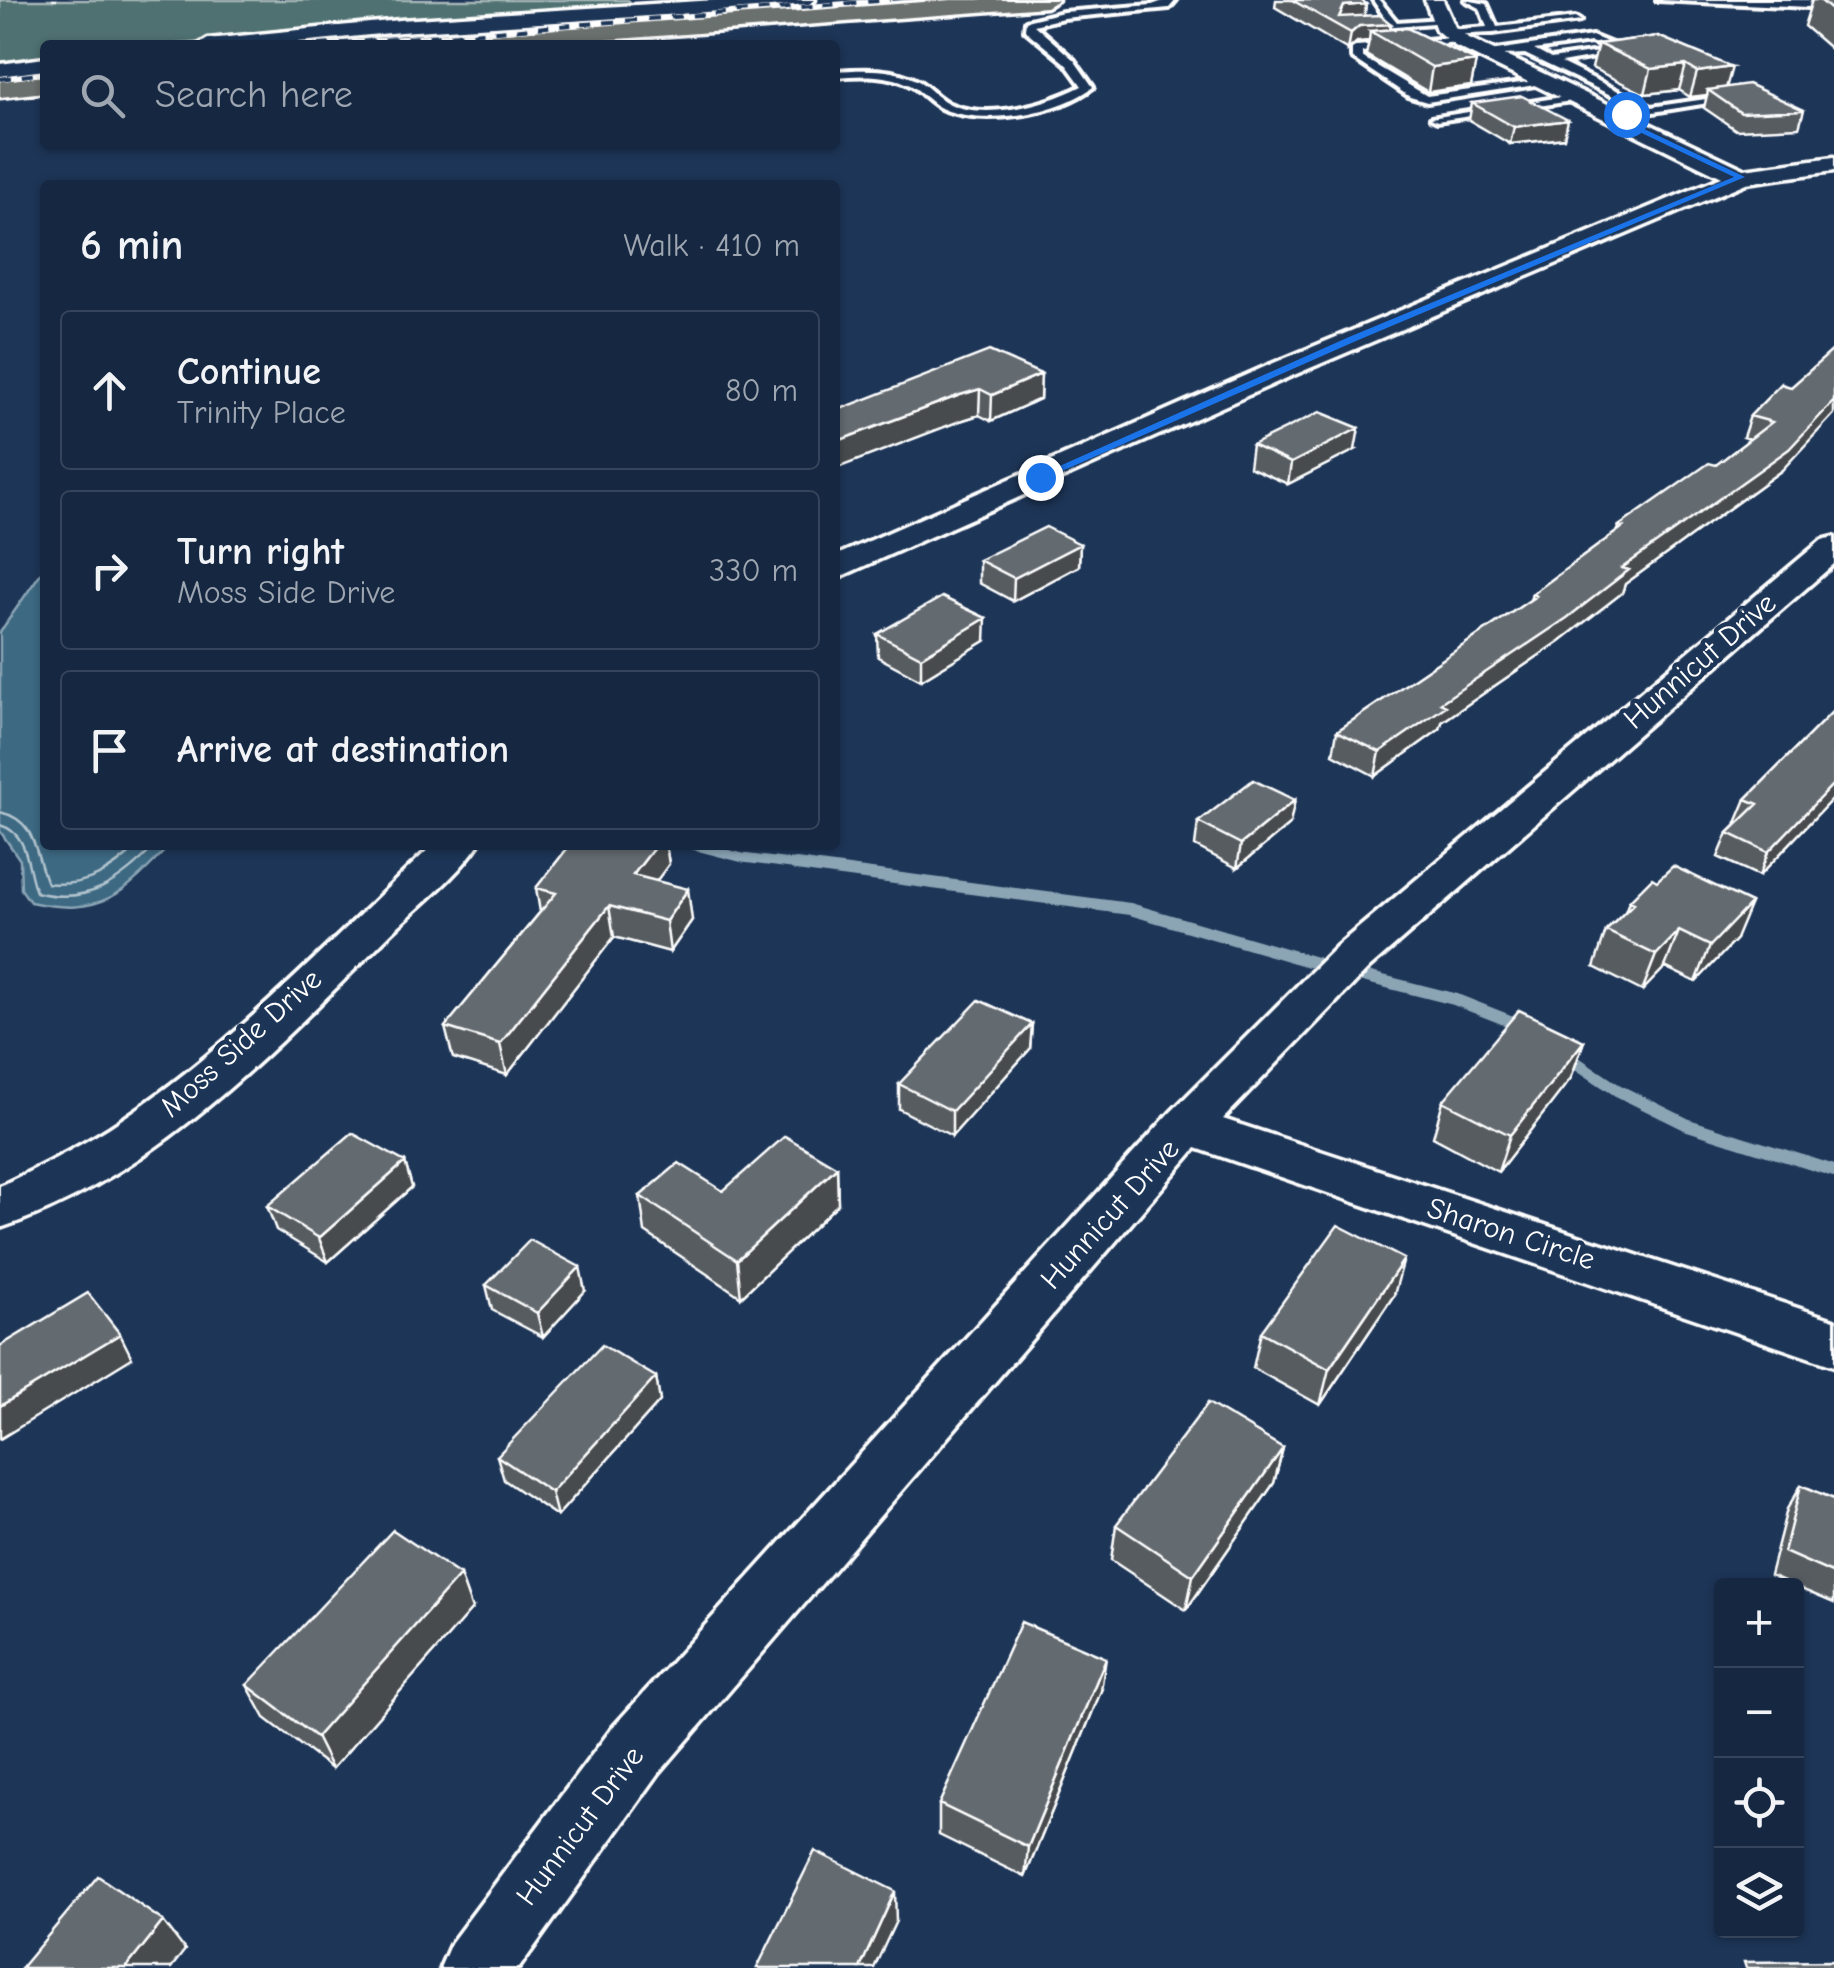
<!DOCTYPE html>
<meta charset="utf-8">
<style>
:root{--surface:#162841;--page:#1f3048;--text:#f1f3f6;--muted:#9ea6b1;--line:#35445a}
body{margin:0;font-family:"Comic Neue",sans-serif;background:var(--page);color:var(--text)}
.controls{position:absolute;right:30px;bottom:30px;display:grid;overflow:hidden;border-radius:10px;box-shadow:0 2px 8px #0004}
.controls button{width:90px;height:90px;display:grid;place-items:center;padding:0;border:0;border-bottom:2px solid var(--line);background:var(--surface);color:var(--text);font:50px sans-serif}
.stop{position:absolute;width:30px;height:30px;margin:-22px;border:8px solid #1a73e8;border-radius:50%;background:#fff}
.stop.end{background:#1a73e8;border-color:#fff;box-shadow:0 2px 10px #0008}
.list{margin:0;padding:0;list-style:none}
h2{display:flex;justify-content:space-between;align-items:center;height:130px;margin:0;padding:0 40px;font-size:42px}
h2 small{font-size:32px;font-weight:400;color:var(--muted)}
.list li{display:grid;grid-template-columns:65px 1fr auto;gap:30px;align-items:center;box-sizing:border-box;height:160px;margin:0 20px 20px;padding:0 20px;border:2px solid var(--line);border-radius:10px}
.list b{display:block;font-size:38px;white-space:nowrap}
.list p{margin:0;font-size:32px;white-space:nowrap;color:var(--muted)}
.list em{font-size:32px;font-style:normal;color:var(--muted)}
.icon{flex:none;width:55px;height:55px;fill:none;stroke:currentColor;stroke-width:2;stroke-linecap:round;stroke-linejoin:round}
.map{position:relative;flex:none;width:1834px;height:1968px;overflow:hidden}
.search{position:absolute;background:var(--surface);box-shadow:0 2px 8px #0004;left:40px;top:40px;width:800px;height:110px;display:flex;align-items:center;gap:25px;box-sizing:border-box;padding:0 35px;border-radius:10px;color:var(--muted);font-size:38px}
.panel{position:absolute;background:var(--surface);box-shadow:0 2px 8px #0004;left:40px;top:180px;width:800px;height:670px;border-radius:10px}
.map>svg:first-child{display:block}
</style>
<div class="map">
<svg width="1834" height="1968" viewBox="0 0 1834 1968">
<rect width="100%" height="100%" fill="#1d3557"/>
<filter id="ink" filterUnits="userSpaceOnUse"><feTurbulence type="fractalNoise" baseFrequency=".01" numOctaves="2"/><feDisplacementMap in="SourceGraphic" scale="20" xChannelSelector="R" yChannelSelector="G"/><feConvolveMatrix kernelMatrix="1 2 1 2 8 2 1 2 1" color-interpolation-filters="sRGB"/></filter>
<g filter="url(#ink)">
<!-- green -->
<path fill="#4f7171" stroke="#a7b8b8" stroke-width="2.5" d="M0 0H628L633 5 165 45H45V59L0 65Z"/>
<!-- water -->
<path fill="#3d6983" stroke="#8ba5b5" stroke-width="2.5" d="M45 567V845H170C123 895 102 917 30 902L21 889 20 860 0 831V632Z"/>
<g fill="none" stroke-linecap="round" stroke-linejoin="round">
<!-- shore -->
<path stroke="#b1c3cd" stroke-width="2.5" d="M0 812C38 821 34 853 47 883 86 888 112 871 139 845
M0 825C30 834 26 867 36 892 88 906 121 881 156 845"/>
<!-- stream-far1 -->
<path stroke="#8ba5b5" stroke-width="9" d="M692 845 743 858 815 867"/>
<!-- stream -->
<path stroke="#8ba5b5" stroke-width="12" d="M796 865 1130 909 1329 967
M1347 972 1454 999 1520 1025
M1565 1055 1617 1090 1688 1125 1834 1171"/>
<defs>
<path id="lane" d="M1166 0H1176L1169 8 1063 18 1034 25 1074 60 1093 87C1058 114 985 126 943 109 931 104 923 93 912 86 889 73 860 75 835 77V71C862 69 895 67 920 82 931 89 939 100 952 105 990 120 1047 104 1082 86L1066 64 1025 30 1026 21 1063 12 1152 5Z
M1373 0H1379L1397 22 1441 19 1446 22 1357 29 1360 24 1388 22Z
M1465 0 1487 4 1497 27 1575 18 1580 21 1493 33 1445 35 1449 30 1487 27 1480 8Z
M1657 0H1834V4L1808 7Z
M1592 36 1629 51 1561 63 1651 107 1734 95 1739 98 1610 119 1606 114 1638 108 1525 54 1481 56 1476 53ZM1591 42 1612 50 1551 59 1534 50Z
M1461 37 1457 42 1362 52V57L1427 96 1543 80 1548 83 1427 102 1410 97 1352 58V49L1357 46Z
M1574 95 1578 100 1437 121 1431 118Z"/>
<path id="street" d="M716 0H815L806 6 400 32 269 45H198L208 39 400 20Z
M1425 0H1443L1455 27 1469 38 1744 169 1834 157V171L1746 183 1289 377 835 579V556L1269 365 1722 177 1455 46 1436 30Z
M45 58V70L0 76V64Z
M1834 537V564L1369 968 1223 1119 1834 1320V1366L1196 1148 659 1773 519 1968H440L451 1943 613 1727 1170 1113 1337 946 1822 540Z
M433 845H478C455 879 416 908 387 937 275 1048 154 1178 0 1228V1186C37 1168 74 1150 109 1128 229 1051 329 942 433 845Z"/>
<path id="highway" d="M951 0H1058L1046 7 536 45H425L437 38Z
M45 76V92L0 97V81Z"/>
</defs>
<!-- lane casing -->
<use href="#lane" stroke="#fff" stroke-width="8"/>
<!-- street casing -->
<use href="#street" stroke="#fff" stroke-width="7"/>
<!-- highway casing -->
<use href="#highway" stroke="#fff" stroke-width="7"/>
<!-- path -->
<path stroke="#fff" stroke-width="2.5" stroke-dasharray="5 4" stroke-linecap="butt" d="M52 0H59"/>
<!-- lane -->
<use href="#lane" fill="#1d3557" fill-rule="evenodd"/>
<!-- street -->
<use href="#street" fill="#1d3557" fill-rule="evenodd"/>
<!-- highway -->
<use href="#highway" fill="#6b706d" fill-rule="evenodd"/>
<defs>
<path id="rail" d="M319 45 890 0
M0 79 45 73"/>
</defs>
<!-- rail casing -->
<use href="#rail" stroke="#fff" stroke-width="5"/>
<!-- rail -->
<use href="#rail" stroke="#1d3557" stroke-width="4" stroke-dasharray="11" stroke-linecap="butt"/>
</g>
<!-- wall -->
<path fill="#565c60" stroke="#fff" stroke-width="2.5" d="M1276 0H1361L1366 4 1364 16 1391 24 1390 29 1476 61 1471 86 1428 92 1366 55 1369 41 1357 42 1348 50 1275 7Z
M1812 0H1834V52L1804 26Z
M1658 36 1726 88 1804 110 1799 127 1736 130 1704 108 1707 95 1690 97 1679 90 1645 94 1592 68 1598 44Z
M1472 103 1564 138 1510 144 1469 120Z
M1041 374 1040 399 991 421 979 415 960 421 835 411Z
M1781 384 1782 470 1625 584 1622 593 1560 641 1442 722 1440 729 1375 776 1333 754 1337 731 1530 600 1532 594 1618 531 1619 526 1716 465 1750 439 1743 437 1750 416Z
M1252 445 1355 450 1288 484 1249 467Z
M1080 544 1079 566 1013 601 979 583V560Z
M877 634 985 641 921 680 878 657Z
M1834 710V798H1833L1759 876 1718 857 1728 833 1738 823H1736L1746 799Z
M1198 822 1290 824 1237 868 1195 846Z
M570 845H666L669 864 656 881 692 920 670 952 614 937 507 1075 453 1058 445 1027 540 912 536 888Z
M1629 901 1736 939 1696 982 1665 967 1642 991 1594 967 1606 931 1625 912Z
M1032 1024 1030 1049 952 1136 899 1109V1084Z
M1584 1041 1571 1078 1498 1172 1433 1137 1443 1101Z
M405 1162 412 1187 328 1262 276 1230 267 1206Z
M837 1167 838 1204 741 1297 645 1232 640 1196 723 1191Z
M486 1285 585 1291 543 1337 492 1310Z
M1394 1295 1320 1405 1253 1368 1261 1332Z
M656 1377 660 1401 557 1516 504 1480 497 1456Z
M1283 1448 1274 1483 1186 1610 1111 1560 1116 1525Z
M1801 1485 1834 1499V1603L1796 1587V1586L1770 1575 1787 1509Z
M472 1609 332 1769 265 1718 247 1685Z
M1101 1691 1025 1877 939 1835V1804Z"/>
<!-- shaded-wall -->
<path fill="#464b4e" stroke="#fff" stroke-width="2.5" d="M1366 4 1364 20 1339 17 1344 6Z
M1391 24 1388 40 1370 31 1369 41 1357 42 1348 50 1351 33 1359 26Z
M1476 61 1471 86 1428 92 1432 67Z
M1686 65 1679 90 1645 94 1651 69Z
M1732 67 1725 92 1708 90 1707 95 1690 97 1697 72Z
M1568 120 1564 138 1510 144 1514 127Z
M1041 374 1040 399 991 421 992 395Z
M980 389 979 415 960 421 835 469V442L960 395Z
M1834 401V414L1782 470 1625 584 1622 593 1560 641 1442 722 1440 729 1375 776 1380 752 1440 703 1622 568Z
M1359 428 1355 450 1288 484 1291 463Z
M1080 544 1079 566 1013 601 1014 578Z
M986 618 985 641 921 680V657Z
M1834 783 1833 798 1759 876 1768 852Z
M1295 800 1290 824 1237 868 1241 844Z
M656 845H666L669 864 638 906 633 875Z
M688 889 692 920 670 952 666 921Z
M1751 903 1736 939 1696 982 1710 946Z
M609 906 614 937 507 1075 500 1044Z
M1679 931 1665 967 1642 991 1656 955Z
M1032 1024 1030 1049 952 1136V1111Z
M1584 1041 1571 1078 1498 1172 1510 1135Z
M405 1162 412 1187 328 1262 319 1238Z
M837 1167 838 1204 741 1297 737 1260Z
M1404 1259 1394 1295 1320 1405 1329 1369Z
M580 1267 585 1291 543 1337 537 1313Z
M120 1334 132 1358 0 1439V1406Z
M656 1377 660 1401 557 1516 551 1492Z
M1283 1448 1274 1483 1186 1610 1193 1576Z
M460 1575 472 1609 332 1769 316 1737Z
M1106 1658 1101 1691 1025 1877 1028 1847Z
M895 1891 896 1921 874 1968H860Z
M163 1921 185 1950 171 1968H126Z"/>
<!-- building -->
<path fill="#646b70" stroke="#fff" stroke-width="2.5" d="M1292 0H1361L1366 4 1344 6 1339 17 1380 15 1391 24 1359 26 1351 33Z
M1820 0H1834V12Z
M1407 28 1476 61 1432 67 1370 31Z
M1658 36 1732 67 1697 72 1686 65 1651 69 1598 44Z
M1748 84 1804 110 1741 113 1708 90Z
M1522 96 1568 120 1514 127 1472 103Z
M1834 349V401L1789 449 1622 568 1629 570 1567 618 1440 703 1446 706 1380 752 1337 731 1536 596 1532 594 1623 527 1619 526 1709 463 1716 465 1772 422 1750 416 1781 384 1791 387Z
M989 351 1041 374 992 395 980 389 960 395 835 442V411Z
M1320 412 1359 428 1291 463 1252 445Z
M1046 527 1080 544 1014 578 979 560Z
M942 597 986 618 921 657 877 634Z
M1834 710V783L1768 852 1728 833 1758 804 1746 799Z
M1253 780 1295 800 1241 844 1198 822Z
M570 845H656L633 875 688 889 666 921 609 906 500 1044 445 1027 556 893 536 888Z
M1673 866 1751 903 1710 946 1679 931 1656 955 1606 931 1634 903 1629 901 1652 878 1657 881Z
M979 1000 1032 1024 952 1111 899 1084Z
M1519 1010 1584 1041 1510 1135 1443 1101Z
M352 1133 405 1162 319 1238 267 1206Z
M785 1136 837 1167 737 1260 640 1196 679 1163 723 1191Z
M1338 1225 1404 1259 1329 1369 1261 1332Z
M530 1240 580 1267 537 1313 486 1285Z
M88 1293 120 1334 0 1406V1346Z
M602 1345 656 1377 551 1492 497 1456Z
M1208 1403 1283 1448 1193 1576 1116 1525Z
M1801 1485 1834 1499V1574L1784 1552Z
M393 1530 460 1575 316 1737 247 1685Z
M1021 1622 1106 1658 1028 1847 939 1804Z
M815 1851 895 1891 860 1968H757Z
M98 1876 163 1921 126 1968H21Z
M1834 1961V1968H1746L1744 1962Z"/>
</g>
<!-- route -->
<path fill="#1a73e8" d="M1628 112 1619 117 1745 177 1356 341 1044 479 1035 477 1349 337 1734 177 1606 116Z"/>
<g text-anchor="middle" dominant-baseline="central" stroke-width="9" stroke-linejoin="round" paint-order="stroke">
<!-- street labels -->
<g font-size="30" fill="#fff" stroke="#1d3557">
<text transform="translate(1700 661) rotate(-41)">Hunnicut Drive</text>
<text transform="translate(241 1043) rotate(-42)">Moss Side Drive</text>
<text transform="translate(1110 1214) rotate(-48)">Hunnicut Drive</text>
<text transform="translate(1511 1234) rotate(18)">Sharon Circle</text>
<text transform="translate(580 1826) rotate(-53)">Hunnicut Drive</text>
</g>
</g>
</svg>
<div class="controls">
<button>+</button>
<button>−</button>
<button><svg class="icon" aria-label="locate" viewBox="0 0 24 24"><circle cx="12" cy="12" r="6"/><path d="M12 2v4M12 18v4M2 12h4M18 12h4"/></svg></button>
<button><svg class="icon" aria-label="layers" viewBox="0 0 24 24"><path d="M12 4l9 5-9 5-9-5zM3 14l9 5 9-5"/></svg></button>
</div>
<div class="stop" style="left:1626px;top:114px"></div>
<div class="stop end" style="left:1040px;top:477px"></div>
<div class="search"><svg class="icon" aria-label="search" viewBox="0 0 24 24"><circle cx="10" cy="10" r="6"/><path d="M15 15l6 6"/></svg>Search here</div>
<section class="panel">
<h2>6 min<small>Walk · 410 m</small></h2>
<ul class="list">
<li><svg class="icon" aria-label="ahead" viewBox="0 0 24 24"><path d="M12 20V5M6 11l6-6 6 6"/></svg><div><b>Continue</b><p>Trinity Place</p></div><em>80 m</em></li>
<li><svg class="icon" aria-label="right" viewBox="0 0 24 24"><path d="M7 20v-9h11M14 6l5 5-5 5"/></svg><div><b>Turn right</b><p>Moss Side Drive</p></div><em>330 m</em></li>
<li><svg class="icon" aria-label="arrive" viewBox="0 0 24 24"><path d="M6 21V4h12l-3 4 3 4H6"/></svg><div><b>Arrive at destination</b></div></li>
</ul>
</section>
</div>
